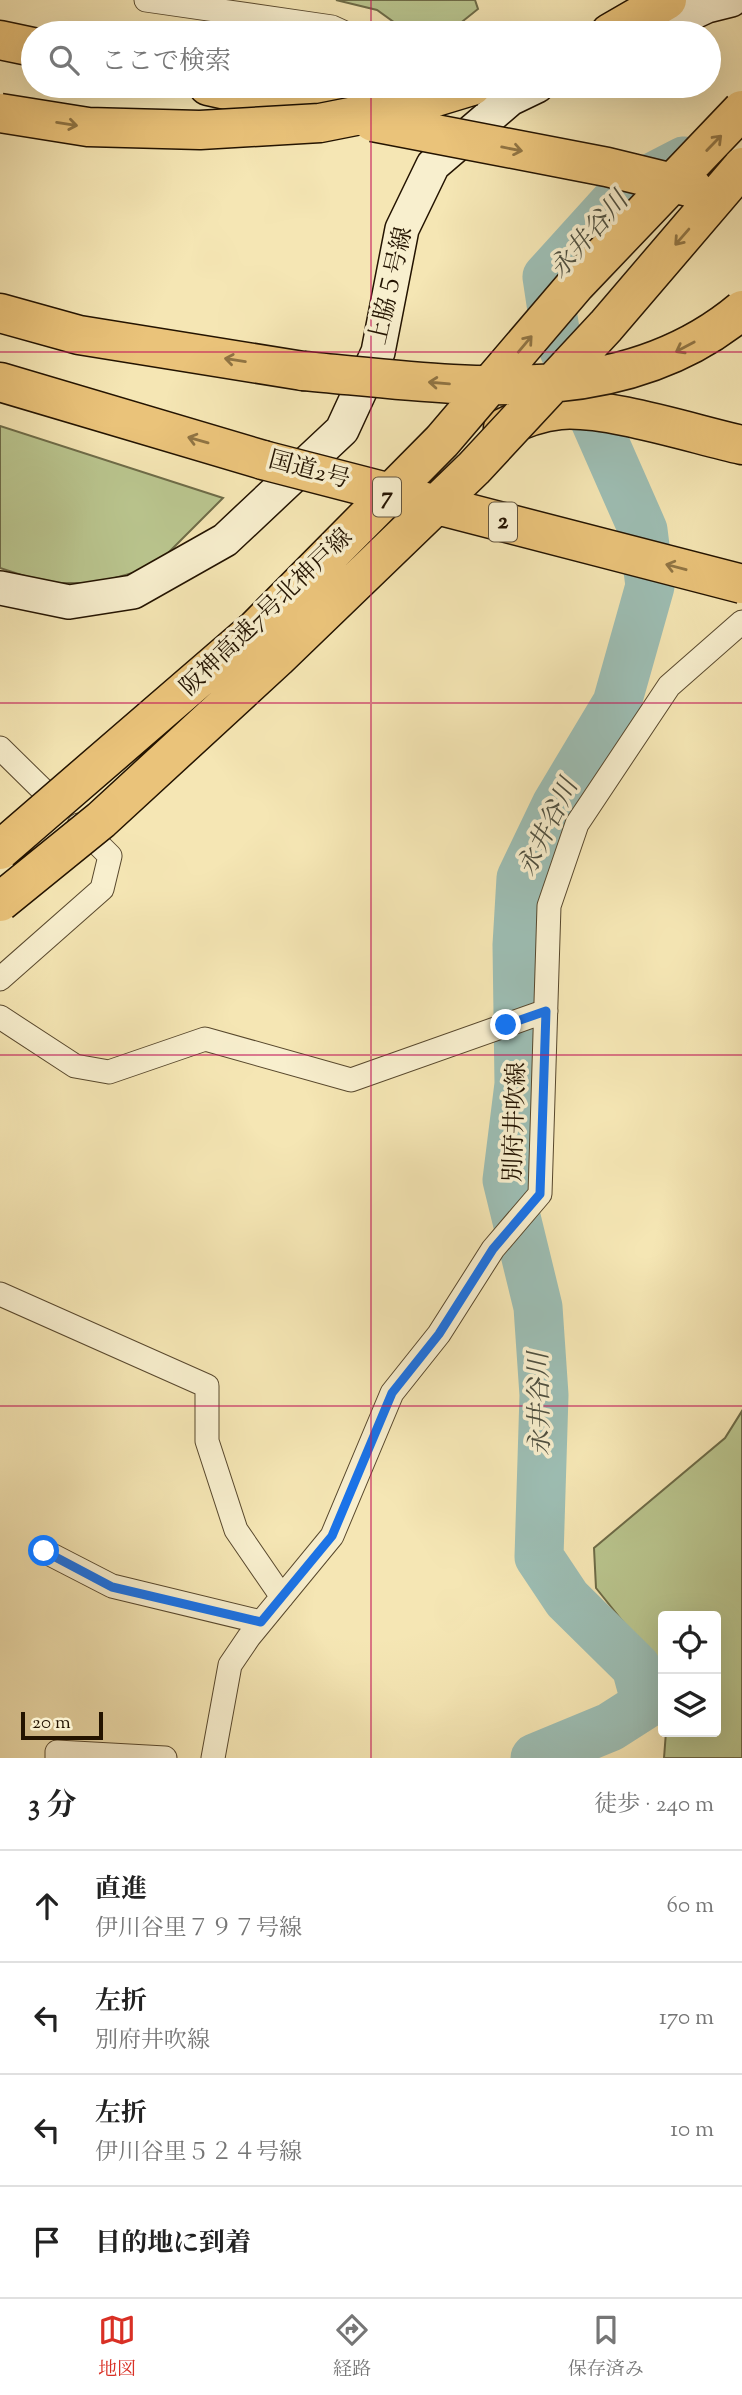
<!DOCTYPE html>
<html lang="ja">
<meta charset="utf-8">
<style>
:root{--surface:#fff;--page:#f6f6f6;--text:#222;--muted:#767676;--line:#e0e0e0;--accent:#d93025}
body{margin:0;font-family:"Sorts Mill Goudy","Noto Serif JP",serif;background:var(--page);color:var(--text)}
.controls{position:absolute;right:21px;bottom:21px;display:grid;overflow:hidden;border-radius:7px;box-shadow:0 7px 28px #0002}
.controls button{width:63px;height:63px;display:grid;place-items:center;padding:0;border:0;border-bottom:2px solid var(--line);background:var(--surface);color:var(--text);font:35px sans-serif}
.scale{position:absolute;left:21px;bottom:18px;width:82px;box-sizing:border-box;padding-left:7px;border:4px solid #231300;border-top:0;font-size:19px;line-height:24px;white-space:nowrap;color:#231300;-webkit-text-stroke:5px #f8efce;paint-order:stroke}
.stop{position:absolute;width:21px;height:21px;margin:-16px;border:5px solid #1a73e8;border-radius:50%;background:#fff}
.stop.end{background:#1a73e8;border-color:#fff;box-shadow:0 2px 7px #0008}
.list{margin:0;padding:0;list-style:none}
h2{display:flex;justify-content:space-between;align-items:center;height:91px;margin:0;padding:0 28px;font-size:30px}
h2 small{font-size:23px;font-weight:400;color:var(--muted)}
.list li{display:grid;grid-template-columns:46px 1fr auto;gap:21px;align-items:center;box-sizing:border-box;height:112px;padding:0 28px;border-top:2px solid var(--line)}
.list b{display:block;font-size:26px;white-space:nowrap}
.list p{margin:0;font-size:23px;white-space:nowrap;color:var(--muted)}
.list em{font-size:23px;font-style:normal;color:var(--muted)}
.icon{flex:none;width:38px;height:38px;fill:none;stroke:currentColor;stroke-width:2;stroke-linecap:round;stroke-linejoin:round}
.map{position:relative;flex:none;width:742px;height:1758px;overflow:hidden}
.search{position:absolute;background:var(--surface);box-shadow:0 7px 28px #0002;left:21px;right:21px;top:21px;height:77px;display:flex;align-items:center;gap:18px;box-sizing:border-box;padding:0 24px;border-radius:38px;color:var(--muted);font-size:26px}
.sheet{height:539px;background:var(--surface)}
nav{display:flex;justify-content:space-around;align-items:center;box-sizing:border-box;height:98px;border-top:2px solid var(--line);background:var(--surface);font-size:19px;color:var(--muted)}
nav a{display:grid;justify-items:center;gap:4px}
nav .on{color:var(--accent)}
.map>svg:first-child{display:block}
</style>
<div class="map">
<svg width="742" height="1758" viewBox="0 0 742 1758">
<rect width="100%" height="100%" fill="#f5e6b4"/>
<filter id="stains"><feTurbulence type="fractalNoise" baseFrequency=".00286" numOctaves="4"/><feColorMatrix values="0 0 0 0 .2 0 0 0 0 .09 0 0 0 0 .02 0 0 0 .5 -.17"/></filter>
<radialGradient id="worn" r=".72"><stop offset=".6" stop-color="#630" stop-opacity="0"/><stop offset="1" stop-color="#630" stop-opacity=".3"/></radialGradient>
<!-- green -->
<path fill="#bac68f" stroke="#6e6c48" stroke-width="2" d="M336 0H475L478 9 448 33H409L377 10Z
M0 426 223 498 154 567 97 583H46L0 568Z
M742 1411V1758H664L666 1732H716V1616H663V1702L636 1638 596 1588 594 1548 725 1438Z"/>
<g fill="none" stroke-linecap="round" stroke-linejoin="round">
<!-- river -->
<path stroke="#9dbeb4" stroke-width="49" d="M535 1758 610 1727 646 1704 636 1667 567 1599 539 1557 544 1395 538 1307 507 1180 519 1084 517 945 521 878 556 805 617 703 650 586 643 530 555 330 547 277 624 192 684 161"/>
<defs>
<path id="street" d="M146 0 332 27 345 33
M0 748 52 799
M0 979 102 889 110 856 79 825
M0 1017 75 1066 109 1072 205 1039 351 1080 546 1011
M0 1294 207 1386V1441L236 1530 282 1597
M44 1551 112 1586 261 1622
M57 1758V1752L165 1758
M213 1758 230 1665 249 1637 332 1536 392 1393 439 1334 493 1249 540 1194 549 906 577 824 669 686 742 622"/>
<path id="secondary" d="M649 33 707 6 731 0
M0 588 69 602 133 592 225 540 342 430 378 352 402 229 433 165 510 99 537 86"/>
<path id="highway" d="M610 33 667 0
M0 40 33 47
M208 86 346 116
M0 313 79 335 303 371
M0 382 263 460
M503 428C521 419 539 412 560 410 607 406 693 434 742 445"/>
</defs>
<!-- street casing -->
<use href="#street" stroke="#58482d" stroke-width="25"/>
<!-- secondary casing -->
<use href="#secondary" stroke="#231300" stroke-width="36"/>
<!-- highway casing -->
<use href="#highway" stroke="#231300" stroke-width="41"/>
<!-- street -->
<use href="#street" stroke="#f8efce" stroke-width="23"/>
<!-- secondary -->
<use href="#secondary" stroke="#f8efce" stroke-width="33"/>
<!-- highway -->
<use href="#highway" stroke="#eac37a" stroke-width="38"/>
<defs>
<path id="highway-bridge" d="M0 113 88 127 200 130 320 123 406 106 472 86
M373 122 607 167 693 188
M303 371C451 384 618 414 742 310
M263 460 742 584
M0 850 256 629 442 441 576 284 742 110
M0 902 101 820 277 658 474 468 606 326 742 167"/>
</defs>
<!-- highway-bridge casing -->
<use href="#highway-bridge" stroke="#231300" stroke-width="41" stroke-linecap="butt"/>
<!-- highway-bridge -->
<use href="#highway-bridge" stroke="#eac37a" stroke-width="38"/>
</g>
<!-- one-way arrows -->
<defs><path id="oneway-shaft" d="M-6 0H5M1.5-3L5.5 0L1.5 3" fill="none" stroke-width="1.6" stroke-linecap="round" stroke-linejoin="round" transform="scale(1.75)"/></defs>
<g stroke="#907443">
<use href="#oneway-shaft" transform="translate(67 124) rotate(9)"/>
<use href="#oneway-shaft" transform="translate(714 143) rotate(-46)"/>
<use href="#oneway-shaft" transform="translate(512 149) rotate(11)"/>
<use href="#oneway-shaft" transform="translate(682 237) rotate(131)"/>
<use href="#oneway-shaft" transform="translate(525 344) rotate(-50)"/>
<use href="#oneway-shaft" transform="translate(685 347) rotate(152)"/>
<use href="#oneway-shaft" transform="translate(235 360) rotate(-171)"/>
<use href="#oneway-shaft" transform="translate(439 383) rotate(-175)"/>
<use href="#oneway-shaft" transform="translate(198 440) rotate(-164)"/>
<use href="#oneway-shaft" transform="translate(676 567) rotate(-165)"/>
</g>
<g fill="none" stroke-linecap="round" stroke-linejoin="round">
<!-- route -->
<path stroke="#1a73e8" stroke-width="9" d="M44 1551 112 1587 261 1622 332 1536 392 1393 439 1334 493 1249 540 1194 546 1011 506 1025"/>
</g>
<!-- grid -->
<path fill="none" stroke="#c2185b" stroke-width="2" stroke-opacity="0.55" d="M371 0V33M371 86V1758M0 352H742M0 703H742M0 1055H742M0 1406H742"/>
<g text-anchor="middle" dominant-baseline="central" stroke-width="7" stroke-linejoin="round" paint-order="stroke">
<!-- shield labels -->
<g fill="#f8efce" stroke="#63553e" stroke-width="2">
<rect x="373" y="477.5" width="28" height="39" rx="5"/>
<rect x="489" y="502.5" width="28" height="39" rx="5"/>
</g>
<g font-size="23" font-weight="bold" fill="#231300">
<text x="387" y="497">7</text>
<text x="503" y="522">2</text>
</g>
<!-- street labels -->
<g font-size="24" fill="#231300" stroke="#f8efce">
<text transform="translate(392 286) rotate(-77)">上脇５号線</text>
<text transform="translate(309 471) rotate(15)">国道2号</text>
<text transform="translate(267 613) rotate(-44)">阪神高速7号北神戸線</text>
<text transform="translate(516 1122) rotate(-88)">別府井吹線</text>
</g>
<!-- water labels -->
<g font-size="26" font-style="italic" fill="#4e4f3f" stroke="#f8efce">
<text transform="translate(590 236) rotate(-49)">永井谷川</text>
<text transform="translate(549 828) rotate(-64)">永井谷川</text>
<text transform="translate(541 1404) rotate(-91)">永井谷川</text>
</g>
</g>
<rect width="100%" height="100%" filter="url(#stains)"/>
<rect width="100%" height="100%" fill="url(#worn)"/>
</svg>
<div class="controls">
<button><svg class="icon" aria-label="locate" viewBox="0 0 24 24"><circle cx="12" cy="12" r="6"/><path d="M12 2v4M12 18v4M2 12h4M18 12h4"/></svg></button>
<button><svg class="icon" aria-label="layers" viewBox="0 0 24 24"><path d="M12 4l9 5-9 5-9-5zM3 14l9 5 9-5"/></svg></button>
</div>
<div class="scale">20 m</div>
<div class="stop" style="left:44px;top:1551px"></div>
<div class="stop end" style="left:506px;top:1025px"></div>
<div class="search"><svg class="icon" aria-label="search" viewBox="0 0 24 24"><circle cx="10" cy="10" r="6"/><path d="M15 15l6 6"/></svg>ここで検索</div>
</div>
<section class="sheet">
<h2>3 分<small>徒歩 · 240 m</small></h2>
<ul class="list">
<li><svg class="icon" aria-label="ahead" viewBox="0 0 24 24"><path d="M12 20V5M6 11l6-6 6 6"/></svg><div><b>直進</b><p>伊川谷里７９７号線</p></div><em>60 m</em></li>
<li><svg class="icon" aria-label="left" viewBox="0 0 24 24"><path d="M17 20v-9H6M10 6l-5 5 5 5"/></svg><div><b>左折</b><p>別府井吹線</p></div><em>170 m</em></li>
<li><svg class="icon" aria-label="left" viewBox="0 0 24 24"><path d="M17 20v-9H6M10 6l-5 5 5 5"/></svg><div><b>左折</b><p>伊川谷里５２４号線</p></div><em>10 m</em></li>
<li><svg class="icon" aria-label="arrive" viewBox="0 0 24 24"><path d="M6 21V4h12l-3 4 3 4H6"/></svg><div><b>目的地に到着</b></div></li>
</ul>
</section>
<nav>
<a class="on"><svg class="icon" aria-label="map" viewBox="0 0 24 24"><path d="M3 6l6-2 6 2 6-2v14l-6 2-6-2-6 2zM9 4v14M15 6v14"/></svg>地図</a>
<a><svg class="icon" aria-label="directions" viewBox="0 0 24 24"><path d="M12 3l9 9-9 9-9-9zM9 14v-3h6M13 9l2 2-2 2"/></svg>経路</a>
<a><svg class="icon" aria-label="saved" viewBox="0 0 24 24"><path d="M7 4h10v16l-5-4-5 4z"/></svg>保存済み</a>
</nav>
